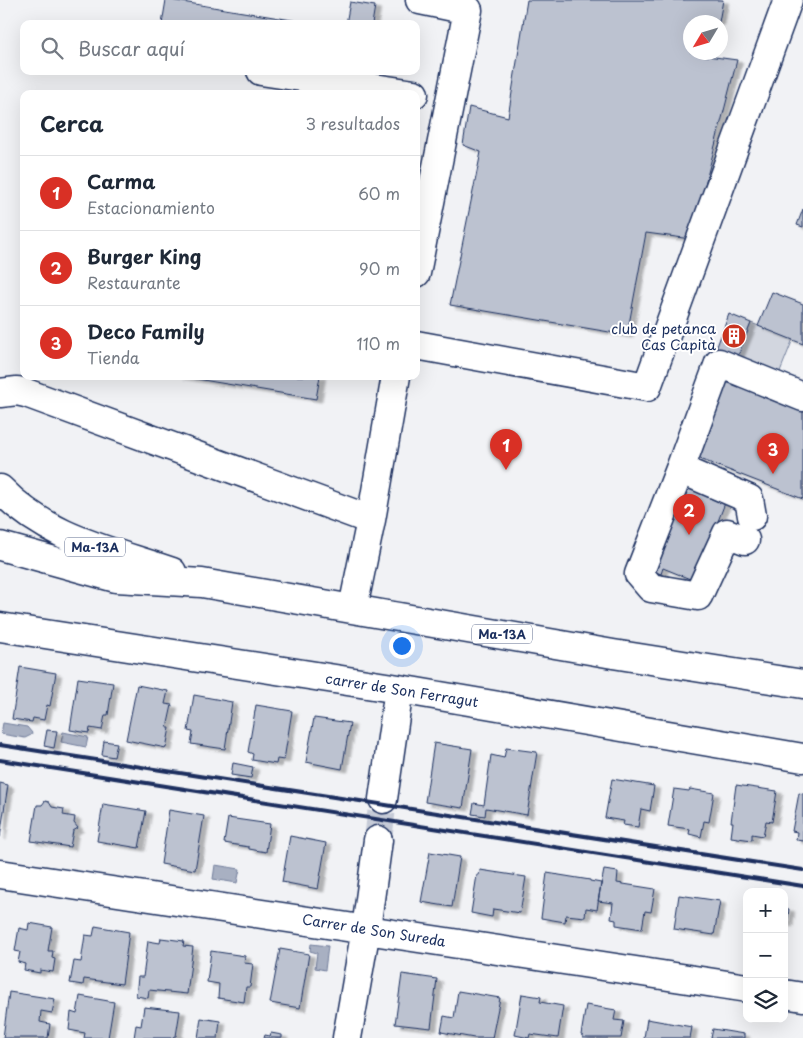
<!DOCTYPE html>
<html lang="es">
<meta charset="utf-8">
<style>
:root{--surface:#fff;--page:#f2f2f3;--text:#1f2937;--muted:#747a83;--line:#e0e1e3;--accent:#d93025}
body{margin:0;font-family:"Playpen Sans",sans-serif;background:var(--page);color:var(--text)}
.controls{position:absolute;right:15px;bottom:15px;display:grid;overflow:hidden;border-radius:10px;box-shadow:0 5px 20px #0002}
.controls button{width:45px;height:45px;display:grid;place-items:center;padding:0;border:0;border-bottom:1px solid var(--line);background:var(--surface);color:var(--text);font:25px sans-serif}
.compass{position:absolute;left:683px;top:15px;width:45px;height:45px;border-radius:50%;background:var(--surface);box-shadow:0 5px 20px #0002;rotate:232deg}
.you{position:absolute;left:401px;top:645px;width:18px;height:18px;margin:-12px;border:4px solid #fff;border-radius:50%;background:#1a73e8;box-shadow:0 0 0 8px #1a73e833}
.badge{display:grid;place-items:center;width:32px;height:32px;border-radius:50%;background:var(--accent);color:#fff;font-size:16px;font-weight:700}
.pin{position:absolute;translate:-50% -41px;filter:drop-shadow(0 1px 2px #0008)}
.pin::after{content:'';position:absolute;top:26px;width:18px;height:15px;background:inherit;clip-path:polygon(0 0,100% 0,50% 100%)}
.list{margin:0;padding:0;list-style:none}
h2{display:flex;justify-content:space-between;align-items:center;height:65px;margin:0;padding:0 20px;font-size:21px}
h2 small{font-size:16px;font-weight:400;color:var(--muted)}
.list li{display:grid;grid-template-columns:32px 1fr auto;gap:15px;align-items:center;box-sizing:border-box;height:75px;padding:0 20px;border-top:1px solid var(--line)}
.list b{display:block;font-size:19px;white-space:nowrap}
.list p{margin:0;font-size:16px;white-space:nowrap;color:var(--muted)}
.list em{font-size:16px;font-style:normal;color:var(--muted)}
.icon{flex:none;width:28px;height:28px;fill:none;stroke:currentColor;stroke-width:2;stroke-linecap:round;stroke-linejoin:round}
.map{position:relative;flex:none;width:803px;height:1038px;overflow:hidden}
.search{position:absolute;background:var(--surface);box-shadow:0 5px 20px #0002;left:20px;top:20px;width:400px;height:55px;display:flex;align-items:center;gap:12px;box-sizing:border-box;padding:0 18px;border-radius:10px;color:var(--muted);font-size:19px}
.panel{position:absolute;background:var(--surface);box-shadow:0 5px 20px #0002;left:20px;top:90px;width:400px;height:290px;border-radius:10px}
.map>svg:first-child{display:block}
</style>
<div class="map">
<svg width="803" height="1038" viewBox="0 0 803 1038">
<defs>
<filter id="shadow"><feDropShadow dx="5.5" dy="3" stdDeviation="1" flood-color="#0004"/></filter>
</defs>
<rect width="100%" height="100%" fill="#f1f2f5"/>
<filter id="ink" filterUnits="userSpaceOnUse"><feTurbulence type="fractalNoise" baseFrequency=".02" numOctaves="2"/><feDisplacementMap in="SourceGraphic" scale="10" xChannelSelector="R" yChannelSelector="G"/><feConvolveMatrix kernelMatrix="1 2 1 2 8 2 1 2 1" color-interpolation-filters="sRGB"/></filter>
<g filter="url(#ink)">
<!-- green -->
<path fill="#d2d6df" stroke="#76829e" d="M751 323 793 339 779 374 737 358Z"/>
<!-- water -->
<path fill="#a8b0c2" stroke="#707c9a" d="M3 723 27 727 32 733 31 735 25 738 1 734Z
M63 732 88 737 86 747 61 742Z
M215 865 240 869 237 883 213 879Z
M311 944 328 946 325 970 315 968 317 953 310 951Z"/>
<!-- building -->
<path fill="#bcc2d0" stroke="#1b2f5e" filter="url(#shadow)" d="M166 0H170L316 24H162Z
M527 0H723L719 22H690V52H701L700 55 737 60 691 239 646 233 627 335 450 305 481 152 463 145 469 107 508 117Z
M350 2 375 6 372 24H346Z
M803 209V227L797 225Z
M772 292 803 304V344L758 326Z
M729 314 751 323 737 358 716 349Z
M726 375 803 405V499L695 457Z
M179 376H320L316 399Z
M687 481 700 486 697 492 725 503 695 581 663 568 661 574 651 570Z
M20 667 56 673 50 706 47 705 44 720 33 718 32 722 12 719Z
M78 678 113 683 108 715H105L102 730 90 728 89 733 70 730Z
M137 685 168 691 165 704 172 705 167 728H170L166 748 126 740Z
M194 695 232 702 225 749 191 744 193 732 188 731Z
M256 705 292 711 284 760 277 759 276 764 252 760 253 754 248 752Z
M314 718 350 723 342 769 306 762Z
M47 730 57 731 54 748 44 746Z
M104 741 117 743 114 757 102 755Z
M434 743 472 749 463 808 425 802Z
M506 748 537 752 527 815 486 808 485 816 472 814 474 803 484 805 491 755 504 758Z
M233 763 253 767 251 778 231 775Z
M612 779 654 786 650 811 641 809 638 827 623 825 624 821 605 818Z
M0 783 8 785 0 837Z
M736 785 777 791 772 822 766 821 763 836 752 834V840L731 837 733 822H731Z
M674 789 689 791 690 789 714 793 709 822 704 821 701 837 689 834 690 829 668 826Z
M799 793 803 794V841L796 840 797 832 792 831Z
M45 801 49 802 52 807 64 809 63 815 75 817 74 823 78 828 73 831 70 847 31 841 37 805H42Z
M103 804 146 811 139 848 97 841Z
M169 810 204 816 195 870 161 864Z
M228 818 270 824 266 852 249 849V847L224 843Z
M290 836 326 843 318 889 282 882Z
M430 852 460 857 452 907 421 902Z
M480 870 526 877 520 913 493 909 492 917 471 913 477 875H479Z
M604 870 618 872 617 883 655 889 651 912 645 911 642 929 616 925V920L611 919 613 903 598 901Z
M547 873 590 880V881L601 883 597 910 586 908 585 917 566 915 565 922 541 918Z
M679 895 720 901 714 935 674 929Z
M784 908 789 909 787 924 784 923Z
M29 923 52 927 48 951H53L52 958 55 959 53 972 40 970V973L24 970 25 964 18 962 20 952 15 951 19 928 28 930Z
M95 926 129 932 122 984 84 979 83 985 70 983 74 961 81 962 85 935 93 936Z
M161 938 184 941 183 946 193 947 187 994 149 990 148 998 136 996 138 977H143L148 941 160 943Z
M280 949 309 954 300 1008 270 1003Z
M211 951 245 956 244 963 253 964 250 987H246L244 1002 218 998 219 984 207 982Z
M402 974 437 979 431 1028 395 1024Z
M458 991 500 998 492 1038H474L441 1032 444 1016 454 1018Z
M9 992 55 999 52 1013 41 1011 40 1022 50 1024 48 1038H3Z
M522 994 541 997 540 1002 563 1006 558 1038 530 1034 529 1038 515 1035Z
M80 996 114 1002 108 1038H84L85 1033 69 1030 71 1012 77 1014Z
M586 1005 616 1010 614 1020 624 1021 621 1038H583V1036L581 1035Z
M144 1007 180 1011 176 1036H174L173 1038H134L136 1025 141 1026Z
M201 1018 220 1021 218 1038H198Z
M647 1019 692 1027 690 1038H644Z
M713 1029 744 1034V1038H711Z
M271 1033 282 1035V1038H264L265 1035 270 1036Z"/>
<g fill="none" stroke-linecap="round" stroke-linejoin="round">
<!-- minor-tunnel -->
<path stroke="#c6cbd7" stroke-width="28" stroke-dasharray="28 14" stroke-linecap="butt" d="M378 840 383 799"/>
<defs>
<path id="minor" d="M261 71 414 94
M416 273 468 10 420 0
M416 345 647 387 788 0
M0 393 17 391 26 393 371 520 353 608
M680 469 639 574 651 588 698 596 727 533 745 540
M752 516 749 499 680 469 719 363 803 397
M371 520 396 376
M0 627 399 689 803 758
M383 799 399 689
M0 874 747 988
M784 994 803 997
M347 1038 366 929 378 840"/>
<path id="major" d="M0 489C48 539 109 550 172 572
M0 546 116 578 202 583 613 654 803 684"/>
</defs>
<!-- minor casing -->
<use href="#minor" stroke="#1b2f5e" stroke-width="31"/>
<!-- major casing -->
<use href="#major" stroke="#1b2f5e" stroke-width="31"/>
<!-- minor -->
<use href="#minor" stroke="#fff" stroke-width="28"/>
<!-- major -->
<use href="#major" stroke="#fff" stroke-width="28"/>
<!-- rail -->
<path stroke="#1b2f5e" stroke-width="4" d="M0 745 803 870
M0 760 803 886"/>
</g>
</g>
<!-- icons -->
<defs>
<symbol id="building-disc" viewBox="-11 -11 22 22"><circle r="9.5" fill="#c8321e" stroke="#fff"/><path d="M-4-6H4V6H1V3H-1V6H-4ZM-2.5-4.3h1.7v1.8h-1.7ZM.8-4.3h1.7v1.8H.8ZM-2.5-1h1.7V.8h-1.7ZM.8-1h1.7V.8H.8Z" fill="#fff"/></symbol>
</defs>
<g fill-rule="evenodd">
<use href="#building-disc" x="720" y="322" width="28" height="28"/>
</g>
<g text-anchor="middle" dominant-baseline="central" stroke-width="4" stroke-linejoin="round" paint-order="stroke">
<!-- shield labels -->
<g fill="#fff" stroke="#5f6d8e" stroke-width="1">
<rect x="65" y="537.5" width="60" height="19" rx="4"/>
<rect x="472" y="624.5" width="60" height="19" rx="4"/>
</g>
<g font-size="12" font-weight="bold" fill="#1b2f5e">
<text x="95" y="547">Ma-13A</text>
<text x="502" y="634">Ma-13A</text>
</g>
<!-- poi labels -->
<g font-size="14" fill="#1b2f5e" stroke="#fff" text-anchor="end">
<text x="716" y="328">club de petanca<tspan x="716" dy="16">Cas Capità</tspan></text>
</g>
<!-- street labels -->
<g font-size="14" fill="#1b2f5e" stroke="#fff">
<text transform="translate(402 690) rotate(9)">carrer de Son Ferragut</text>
<text transform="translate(374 930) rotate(9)">Carrer de Son Sureda</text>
</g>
</g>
</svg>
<div class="controls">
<button>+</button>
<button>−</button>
<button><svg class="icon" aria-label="layers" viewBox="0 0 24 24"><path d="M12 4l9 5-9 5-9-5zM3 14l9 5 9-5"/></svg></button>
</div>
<svg class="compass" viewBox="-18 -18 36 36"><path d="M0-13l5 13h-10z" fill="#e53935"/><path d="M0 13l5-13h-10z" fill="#747a83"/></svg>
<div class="you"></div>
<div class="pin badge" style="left:506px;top:470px">1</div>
<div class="pin badge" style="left:689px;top:535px">2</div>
<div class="pin badge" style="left:773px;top:474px">3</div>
<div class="search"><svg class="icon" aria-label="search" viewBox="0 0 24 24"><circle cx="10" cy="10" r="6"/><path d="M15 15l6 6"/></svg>Buscar aquí</div>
<section class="panel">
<h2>Cerca<small>3 resultados</small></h2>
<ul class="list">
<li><span class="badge">1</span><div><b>Carma</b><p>Estacionamiento</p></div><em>60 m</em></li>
<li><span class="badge">2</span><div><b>Burger King</b><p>Restaurante</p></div><em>90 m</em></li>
<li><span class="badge">3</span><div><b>Deco Family</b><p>Tienda</p></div><em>110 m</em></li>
</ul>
</section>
</div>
